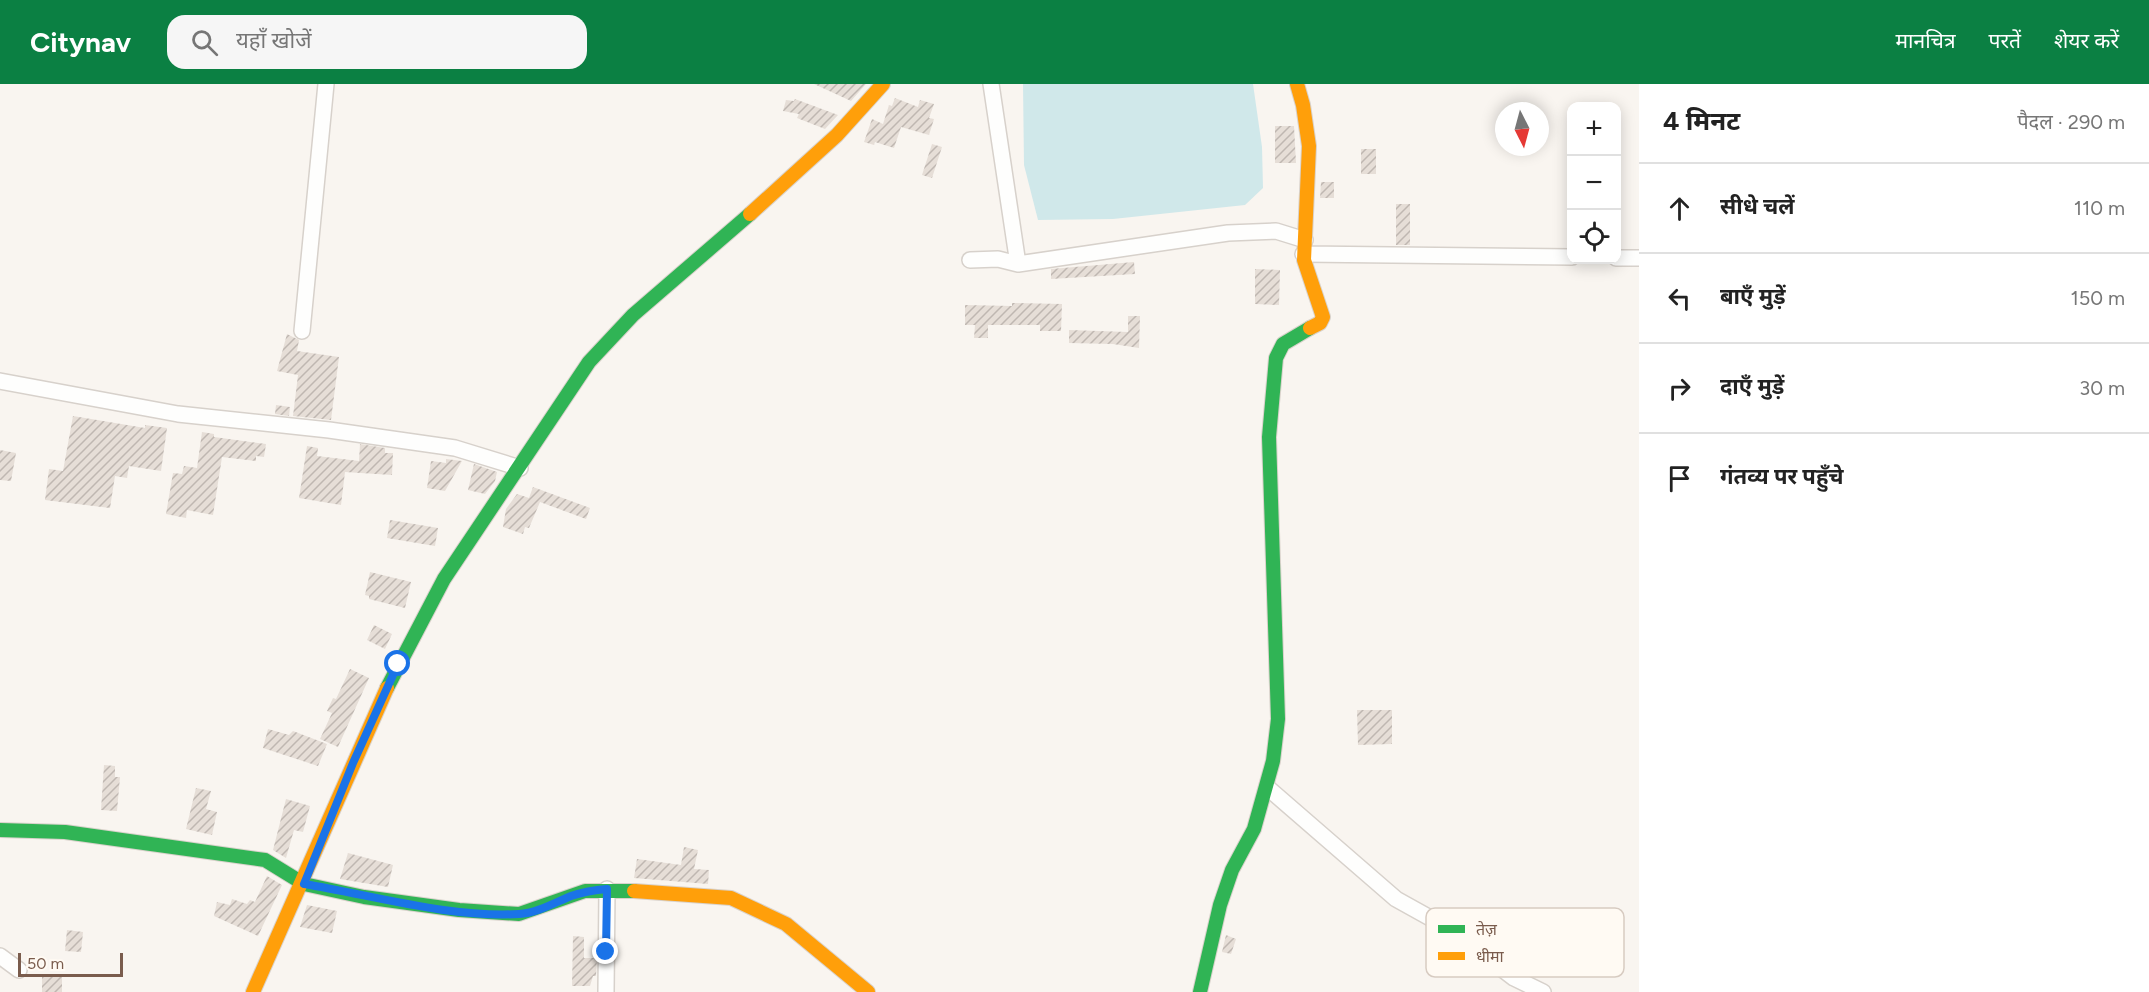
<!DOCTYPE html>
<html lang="hi">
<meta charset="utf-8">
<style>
:root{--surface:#fff;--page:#f6f6f6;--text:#222;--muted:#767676;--line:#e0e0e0;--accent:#0b8043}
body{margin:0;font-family:Figtree,"Noto Sans Devanagari",sans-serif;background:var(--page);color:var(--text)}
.controls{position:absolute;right:18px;top:18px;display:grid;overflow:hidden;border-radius:12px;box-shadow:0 3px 15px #0003}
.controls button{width:54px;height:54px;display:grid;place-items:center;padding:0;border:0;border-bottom:2px solid var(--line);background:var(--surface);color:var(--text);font:30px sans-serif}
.compass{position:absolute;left:1495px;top:18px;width:54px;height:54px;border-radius:50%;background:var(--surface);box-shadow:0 3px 15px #0003;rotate:174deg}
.scale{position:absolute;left:18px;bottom:15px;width:105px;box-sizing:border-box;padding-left:6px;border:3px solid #7a5c4d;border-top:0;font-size:16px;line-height:21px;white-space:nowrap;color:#7a5c4d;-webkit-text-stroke:4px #fffaf3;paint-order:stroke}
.stop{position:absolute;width:18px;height:18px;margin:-14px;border:4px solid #1a73e8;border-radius:50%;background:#fff}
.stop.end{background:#1a73e8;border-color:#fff;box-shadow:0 2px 6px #0008}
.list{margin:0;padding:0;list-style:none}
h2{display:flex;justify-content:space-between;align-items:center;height:78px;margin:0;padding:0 24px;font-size:26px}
h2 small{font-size:20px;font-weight:400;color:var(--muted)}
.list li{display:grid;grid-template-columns:39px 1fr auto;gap:18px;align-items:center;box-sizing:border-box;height:90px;padding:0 24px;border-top:2px solid var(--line)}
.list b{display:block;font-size:22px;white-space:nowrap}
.list em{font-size:20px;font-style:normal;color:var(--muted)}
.icon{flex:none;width:33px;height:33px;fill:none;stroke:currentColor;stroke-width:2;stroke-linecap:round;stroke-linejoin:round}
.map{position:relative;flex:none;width:1639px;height:908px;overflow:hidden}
header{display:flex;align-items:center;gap:36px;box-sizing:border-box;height:84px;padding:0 30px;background:var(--accent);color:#fff}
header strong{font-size:28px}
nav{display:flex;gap:33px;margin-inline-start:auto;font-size:21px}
.search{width:420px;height:54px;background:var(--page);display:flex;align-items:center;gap:15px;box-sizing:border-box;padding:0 21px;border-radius:18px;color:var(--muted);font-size:22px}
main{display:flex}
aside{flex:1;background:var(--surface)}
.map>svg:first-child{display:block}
</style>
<header>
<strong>Citynav</strong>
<div class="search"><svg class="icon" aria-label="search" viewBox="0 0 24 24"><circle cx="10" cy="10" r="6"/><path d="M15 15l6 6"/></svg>यहाँ खोजें</div>
<nav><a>मानचित्र</a><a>परतें</a><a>शेयर करें</a></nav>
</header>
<main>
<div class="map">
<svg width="1639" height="908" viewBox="0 0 1639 908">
<defs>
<pattern id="building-hatch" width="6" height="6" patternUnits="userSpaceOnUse" patternTransform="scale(1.5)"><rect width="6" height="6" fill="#e6ded7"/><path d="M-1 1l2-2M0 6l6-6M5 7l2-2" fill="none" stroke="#bfb7b1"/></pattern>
</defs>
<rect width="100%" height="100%" fill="#f9f5f0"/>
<!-- water -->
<path fill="#d0e8ea" d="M1023 0H1253L1262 63 1263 104 1245 121 1113 135 1038 136 1024 81Z"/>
<!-- building -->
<path fill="url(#building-hatch)" d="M814 0H866L851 17Z
M895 14 918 23 920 16 934 20 929 34 934 35 929 51 901 43 894 64 875 58 874 61 864 58 872 35 883 40 889 21 892 22Z
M795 15 838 31 825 45 797 34 799 30 783 27 786 16 794 17Z
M1275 42H1294L1296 79H1275Z
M932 60 942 63 932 94 922 91Z
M1361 65H1376V90H1361Z
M1321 98H1334V114H1320Z
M1396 120H1410V161H1396Z
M1134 178 1135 190 1051 195V185Z
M1255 185 1280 186 1279 221 1255 220Z
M1012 219 1062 220 1061 247H1040V241H988V254H974L975 241H965V221L1012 222Z
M1128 232H1140L1139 264 1113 260 1069 259V246L1128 248Z
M287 250 299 256 297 267 339 273 331 336 293 332 298 291 277 287Z
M276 321 290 323 289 332 275 330Z
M73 332 145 344V341L167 344 161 387 129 382 127 394 115 392 110 424 45 416 49 385 63 387Z
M202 348 214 350V353L266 360 264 373 256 372V377L222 373 213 431 187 426 186 434 166 430 173 389 182 390 184 382 197 384Z
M360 360 385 364V369H393L392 391 345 388 341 421 299 414 307 362 318 364 317 372 359 377Z
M0 366 16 369 11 397 0 396Z
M446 375 462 377 445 407 427 404 431 377 446 379Z
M474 380 497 388 495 397 485 410 468 406Z
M533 403 590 424 586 435 540 418 529 444 525 443 523 450 503 443 506 425 517 410 529 414Z
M390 436 438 444 435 462 387 454Z
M370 488 411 498 405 524 369 515V512L365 511Z
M374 541 392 550 385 565 367 556Z
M350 585 369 594 338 663 320 655 332 629 327 627 333 614 336 615Z
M1357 626H1392V660L1358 661Z
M268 645 289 651 293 647 327 660 318 682 263 664Z
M104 681 115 682V693H120L117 727 101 726Z
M196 704 211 707 206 725 217 728 212 751 186 745Z
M286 715 310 722 303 748 294 746 286 774 273 766Z
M684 763 698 766 694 785 709 786 708 800 634 794 637 775 681 781Z
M348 769 393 781 388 803 340 795Z
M267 792 282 801 258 852 214 832 217 818 230 821 232 815 247 820 250 816 255 818Z
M307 821 337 827 332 849 300 843Z
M67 846 83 848 81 868 65 867Z
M1226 851 1236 855 1231 870 1222 868Z
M573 852 584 853V874H597L596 892H593L590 902H572Z
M42 891H62V908H42Z"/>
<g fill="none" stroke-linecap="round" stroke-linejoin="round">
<defs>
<path id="street" d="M991 0 1018 180
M1303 170 1572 173
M1616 174H1639
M970 176 998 175 1018 180 1228 149 1276 147 1305 156
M302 247 326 0
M0 297 178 330 329 346 455 364 520 384
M1268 704 1396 815 1450 845 1514 894 1543 908
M0 872 19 886
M606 908 607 805"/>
<path id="fast" d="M387 604 444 495 589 278 633 231 750 130
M0 746 65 748 265 776 304 800 364 813 459 826 519 830 585 807H634
M1200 908 1220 821 1232 786 1254 745 1273 677 1278 635 1269 353 1276 274 1283 260 1310 244"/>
<path id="slow" d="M1297 0 1303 21 1309 62 1304 176 1323 233 1320 239 1310 244
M750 130 837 51 883 0
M634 807 731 814 786 840 868 908
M253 908 387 604"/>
</defs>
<!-- street casing -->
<use href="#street" stroke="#d7d1cb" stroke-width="18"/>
<!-- fast casing -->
<use href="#fast" stroke="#d9d2cb" stroke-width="16"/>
<!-- slow casing -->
<use href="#slow" stroke="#d9d2cb" stroke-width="16"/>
<!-- street -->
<use href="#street" stroke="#fefefd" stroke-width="15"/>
<!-- fast -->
<use href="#fast" stroke="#30b455" stroke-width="14"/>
<!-- slow -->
<use href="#slow" stroke="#ff9f0a" stroke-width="14"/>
</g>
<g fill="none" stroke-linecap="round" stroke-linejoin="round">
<!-- route -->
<path stroke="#1a73e8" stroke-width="8" d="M398 580 353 679 304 800C372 811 448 834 519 830 537 829 554 819 571 812 583 808 594 806 607 805L606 868"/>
</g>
<!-- legend -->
<rect x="1426" y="824" width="198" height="69" rx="9" fill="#fffaf3" stroke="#d7cbc1" stroke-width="1.5"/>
<rect x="1438" y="841" width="27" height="8" fill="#30b455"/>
<rect x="1438" y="868" width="27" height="8" fill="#ff9f0a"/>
<g font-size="16" fill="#7a5c4d">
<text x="1476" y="851">तेज़</text>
<text x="1476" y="878">धीमा</text>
</g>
</svg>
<div class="controls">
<button>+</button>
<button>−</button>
<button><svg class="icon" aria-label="locate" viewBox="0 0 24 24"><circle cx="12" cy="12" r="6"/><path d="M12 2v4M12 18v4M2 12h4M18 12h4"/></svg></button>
</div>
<svg class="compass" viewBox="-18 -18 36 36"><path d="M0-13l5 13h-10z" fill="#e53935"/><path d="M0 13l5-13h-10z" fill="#767676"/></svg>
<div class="scale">50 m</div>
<div class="stop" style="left:398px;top:580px"></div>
<div class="stop end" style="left:606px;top:868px"></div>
</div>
<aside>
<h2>4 मिनट<small>पैदल · 290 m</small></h2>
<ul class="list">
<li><svg class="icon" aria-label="ahead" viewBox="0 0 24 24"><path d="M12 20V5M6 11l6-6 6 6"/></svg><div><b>सीधे चलें</b></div><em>110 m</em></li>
<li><svg class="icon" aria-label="left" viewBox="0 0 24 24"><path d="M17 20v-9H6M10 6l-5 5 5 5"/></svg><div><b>बाएँ मुड़ें</b></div><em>150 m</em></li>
<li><svg class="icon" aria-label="right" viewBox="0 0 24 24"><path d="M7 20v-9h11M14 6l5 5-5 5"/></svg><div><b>दाएँ मुड़ें</b></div><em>30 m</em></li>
<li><svg class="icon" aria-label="arrive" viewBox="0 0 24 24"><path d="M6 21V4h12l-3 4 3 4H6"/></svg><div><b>गंतव्य पर पहुँचे</b></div></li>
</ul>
</aside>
</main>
